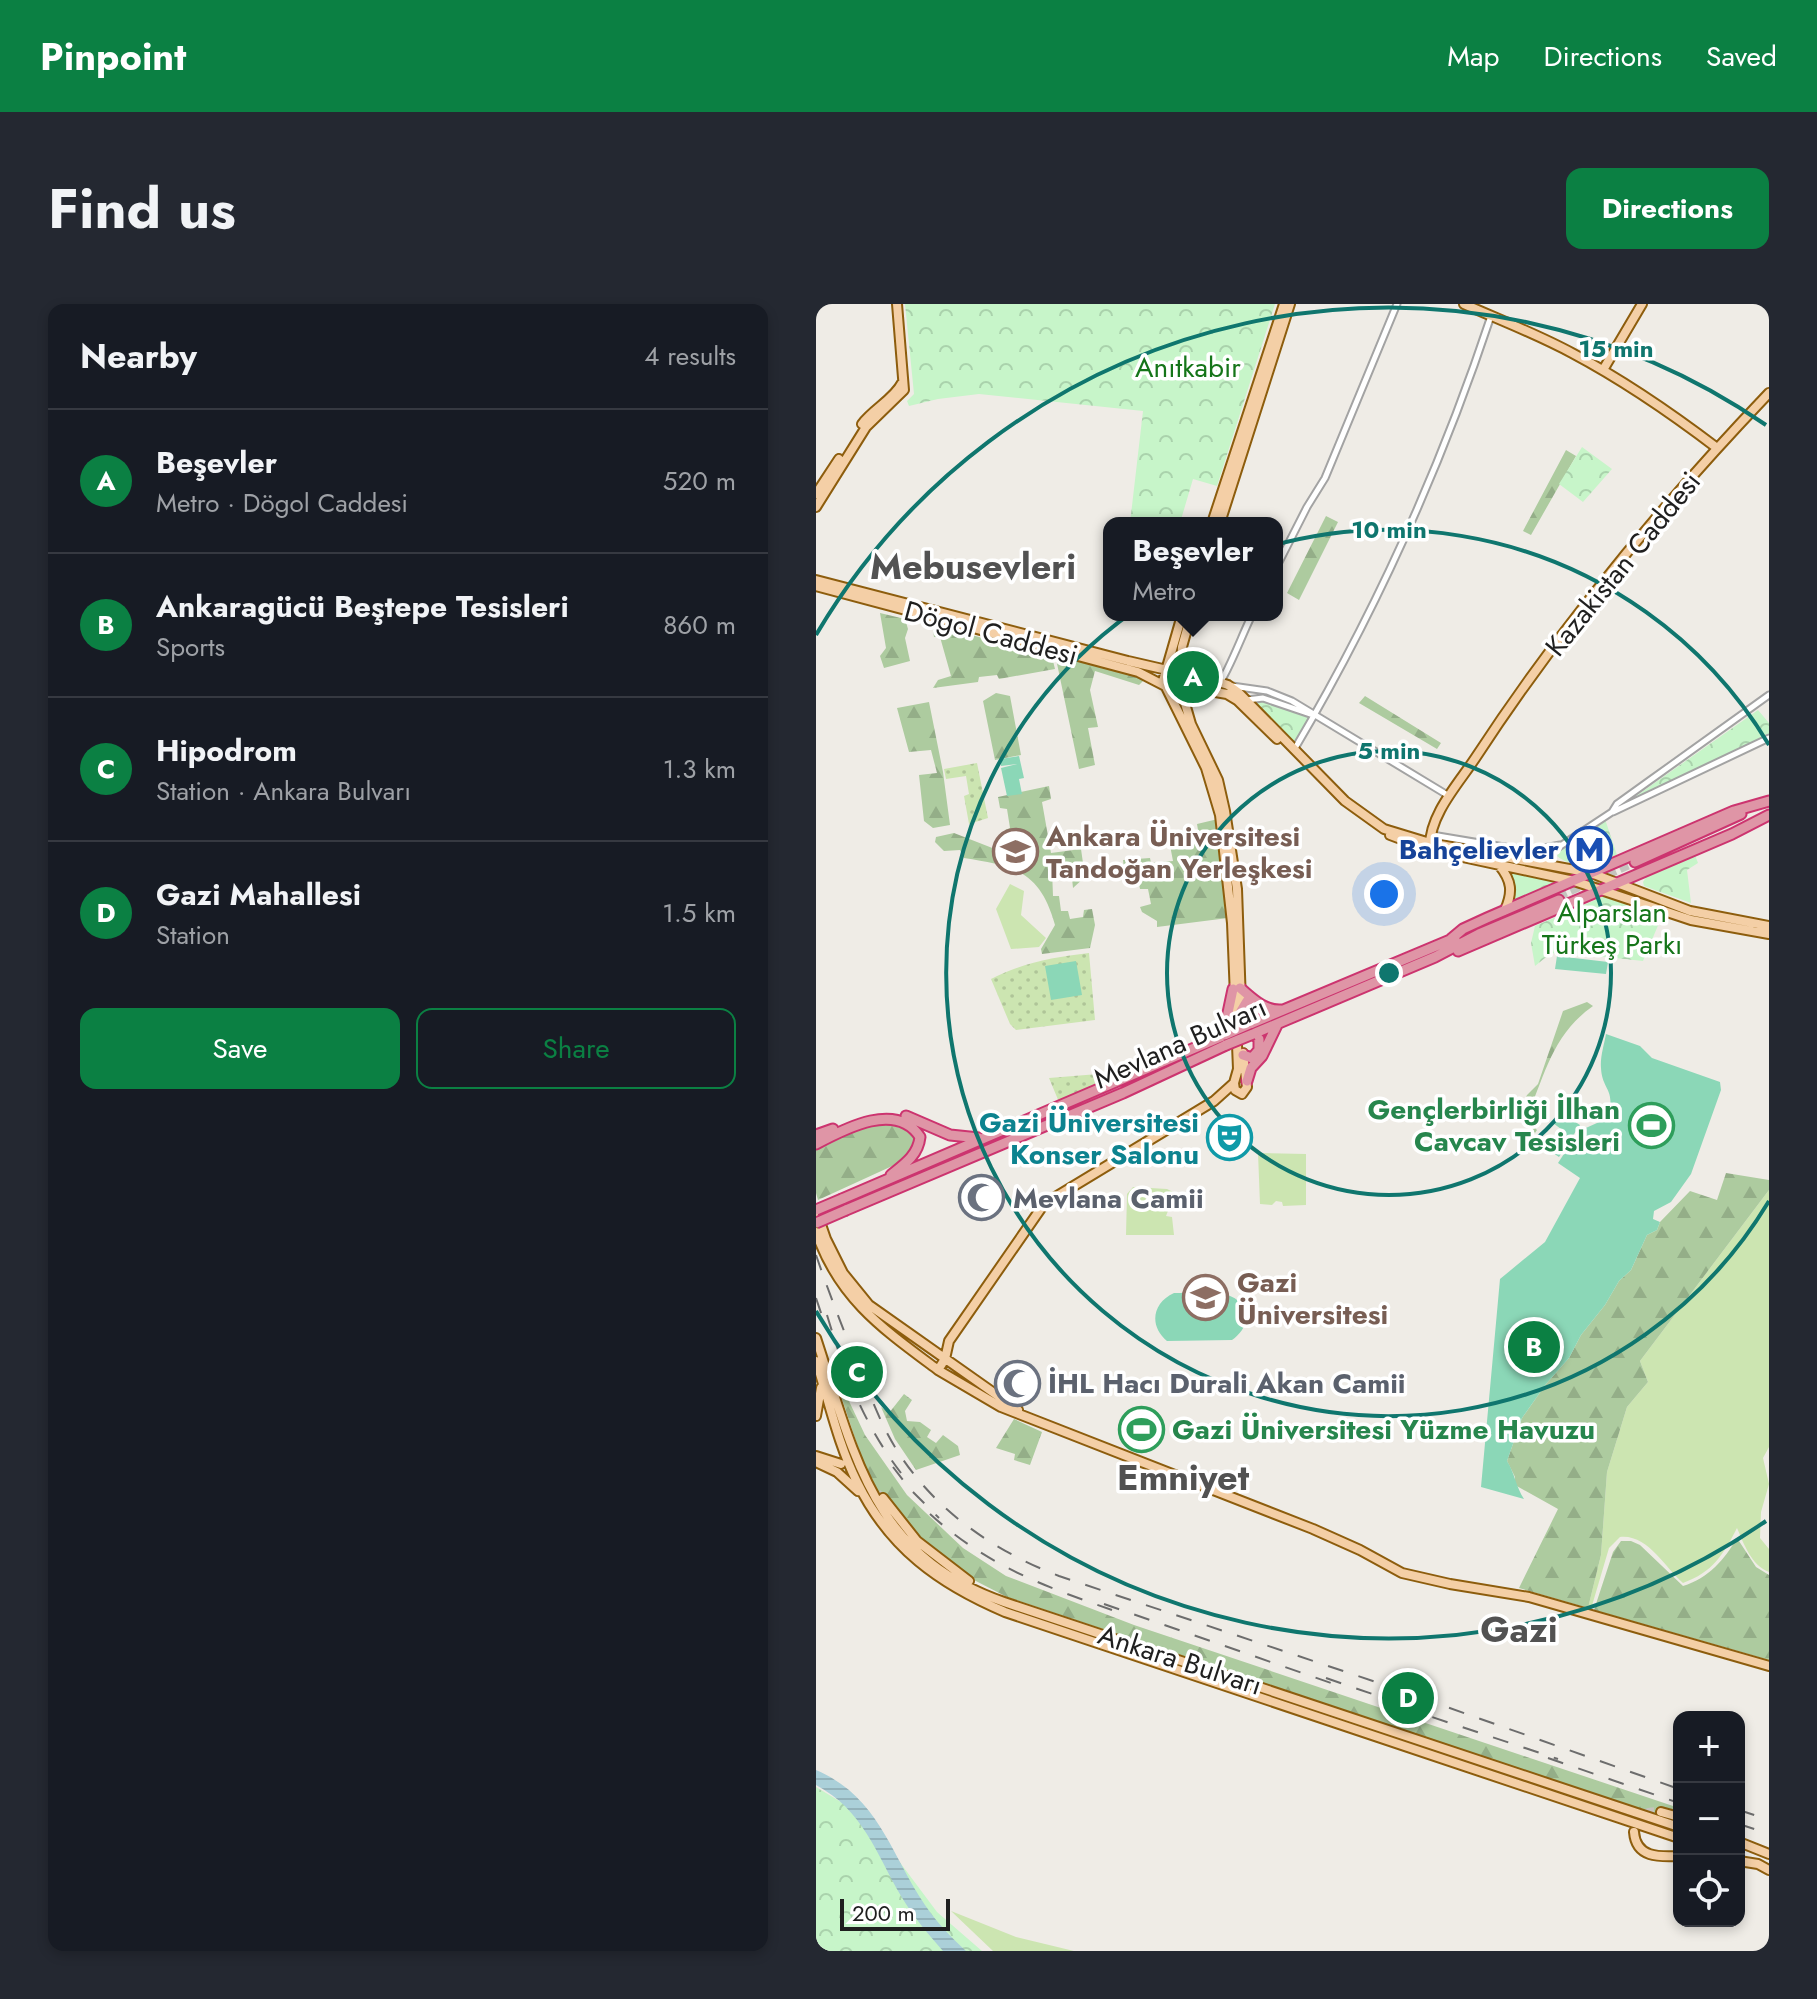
<!DOCTYPE html>
<meta charset="utf-8">
<style>
:root{--surface:#171b24;--page:#242831;--text:#f1f3f6;--muted:#9ea1a6;--line:#363941;--accent:#0b8043}
body{margin:0;font-family:Jost,sans-serif;background:var(--page);color:var(--text)}
.controls{position:absolute;right:24px;bottom:24px;display:grid;overflow:hidden;border-radius:16px;box-shadow:0 4px 12px #0003}
.controls button{width:72px;height:72px;display:grid;place-items:center;padding:0;border:0;border-bottom:2px solid var(--line);background:var(--surface);color:var(--text);font:40px sans-serif}
.scale{position:absolute;left:24px;bottom:20px;width:110px;box-sizing:border-box;padding-left:8px;border:4px solid #1f1f1f;border-top:0;font-size:22px;line-height:28px;white-space:nowrap;color:#1f1f1f;-webkit-text-stroke:6px #fff;paint-order:stroke}
.you{position:absolute;left:568px;top:590px;width:28px;height:28px;margin:-20px;border:6px solid #fff;border-radius:50%;background:#1a73e8;box-shadow:0 0 0 12px #1a73e833}
.badge{display:grid;place-items:center;width:52px;height:52px;border-radius:50%;background:var(--accent);color:#fff;font-size:26px;font-weight:700}
.pin{position:absolute;translate:-50% -50%;border:4px solid #fff;box-shadow:0 2px 8px #0006}
.popup{position:absolute;left:287px;top:213px;width:180px;height:104px;box-sizing:border-box;display:grid;place-content:center;border-radius:16px;background:var(--surface);filter:drop-shadow(0 2px 6px #0005);font-size:26px;white-space:nowrap;color:var(--muted)}
.popup b{font-size:30px;color:var(--text)}
.popup::after{content:'';position:absolute;left:50%;top:100%;margin-left:-16px;border:16px solid transparent;border-top-color:var(--surface)}
.list{margin:0;padding:0;list-style:none}
h2{display:flex;justify-content:space-between;align-items:center;height:104px;margin:0;padding:0 32px;font-size:34px}
h2 small{font-size:26px;font-weight:400;color:var(--muted)}
.list li{display:grid;grid-template-columns:52px 1fr auto;gap:24px;align-items:center;box-sizing:border-box;height:144px;padding:0 32px;border-top:2px solid var(--line)}
.list b{display:block;font-size:30px;white-space:nowrap}
.list p{margin:0;font-size:26px;white-space:nowrap;color:var(--muted)}
.list em{font-size:26px;font-style:normal;color:var(--muted)}
.actions{display:flex;gap:16px;padding:24px 32px}
.actions a{flex:1;padding:18px 0;border:2px solid var(--accent);border-radius:16px;text-align:center;font-size:28px;color:var(--accent)}
.actions .main{background:var(--accent);color:#fff}
.icon{flex:none;width:44px;height:44px;fill:none;stroke:currentColor;stroke-width:2;stroke-linecap:round;stroke-linejoin:round}
.map{position:relative;flex:none;width:953px;height:1647px;overflow:hidden;border-radius:16px}
header{display:flex;align-items:center;gap:48px;box-sizing:border-box;height:112px;padding:0 40px;background:var(--accent);color:#fff}
header strong{font-size:38px}
nav{display:flex;gap:44px;margin-inline-start:auto;font-size:28px}
.intro{display:flex;align-items:center;justify-content:space-between;box-sizing:border-box;height:192px;padding:0 48px}
h1{margin:0;font-size:56px}
.button{padding:20px 36px;border-radius:16px;background:var(--accent);color:#fff;font-size:28px;font-weight:700}
main{display:flex;gap:48px;padding:0 48px}
aside{flex:1;background:var(--surface);border-radius:16px;box-shadow:0 4px 12px #0003}
.map>svg:first-child{display:block}
</style>
<header>
<strong>Pinpoint</strong>
<nav><a>Map</a><a>Directions</a><a>Saved</a></nav>
</header>
<div class="intro"><h1>Find us</h1><a class="button">Directions</a></div>
<main>
<aside>
<h2>Nearby<small>4 results</small></h2>
<ul class="list">
<li><span class="badge">A</span><div><b>Beşevler</b><p>Metro · Dögol Caddesi</p></div><em>520 m</em></li>
<li><span class="badge">B</span><div><b>Ankaragücü Beştepe Tesisleri</b><p>Sports</p></div><em>860 m</em></li>
<li><span class="badge">C</span><div><b>Hipodrom</b><p>Station · Ankara Bulvarı</p></div><em>1.3 km</em></li>
<li><span class="badge">D</span><div><b>Gazi Mahallesi</b><p>Station</p></div><em>1.5 km</em></li>
</ul>
<div class="actions"><a class="main">Save</a><a>Share</a></div>
</aside>
<div class="map">
<svg width="953" height="1647" viewBox="0 0 953 1647">
<defs>
<pattern id="forest-firs" width="22" height="20" patternUnits="userSpaceOnUse" patternTransform="scale(2)"><rect width="22" height="20" fill="#adcb9f"/><path d="M5 1l3.5 6h-7zM16 11l3.5 6h-7z" fill="#94ae88"/></pattern>
<pattern id="park-crowns" width="20" height="18" patternUnits="userSpaceOnUse" patternTransform="scale(2)"><rect width="20" height="18" fill="#c7f5c9"/><path d="M2 6a3 3 0 1 1 6 0M12 15a3 3 0 1 1 6 0" fill="none" stroke="#aad2ac"/></pattern>
<pattern id="garden-dots" width="8" height="8" patternUnits="userSpaceOnUse" patternTransform="scale(2)"><rect width="8" height="8" fill="#cce5b1"/><path d="M2 2h.1M6 6h.1" fill="none" stroke="#afc498" stroke-width="1.8" stroke-linecap="round"/></pattern>
<pattern id="water-rules" width="6" height="5" patternUnits="userSpaceOnUse" patternTransform="scale(2)"><rect width="6" height="5" fill="#abd0d9"/><path d="M0 2.5h6" fill="none" stroke="#93b2ba"/></pattern>
</defs>
<rect width="100%" height="100%" fill="#efece6"/>
<!-- grass -->
<path fill="#cce5b1" d="M194 580 208 587 205 611 230 634 223 643 195 645 180 605Z
M442 849 490 850V901L467 902 466 898 460 897 456 901 444 900Z
M317 883 351 885 359 889 350 912 356 913 358 931H310L311 890Z
M953 886V1143L947 1154 953 1180 945 1208 944 1234 953 1245V1268C935 1261 928 1240 921 1224 907 1251 897 1268 867 1279 849 1264 832 1230 804 1233L793 1244 775 1305 772 1304 785 1251 791 1168 811 1103 832 1078 824 1057Z
M135 1607 200 1633 258 1647H177Z"/>
<!-- forest -->
<path fill="url(#forest-firs)" d="M750 146 760 152 715 231 707 227Z
M510 212 522 218 483 296 471 289Z
M64 309 89 315 92 325 89 334 94 357 68 364 64 352 70 344Z
M116 320 236 353 239 365 183 375 181 371 163 373 162 378 117 384 122 376 135 372 124 333H118Z
M239 350 295 364 328 376 323 381 279 367 274 386 282 423 272 424 279 461 263 465Z
M180 389 194 392 205 451 179 456 167 397Z
M549 392 625 439 621 445 543 399Z
M113 398 127 468 134 521 117 524 108 517 103 471 121 469 115 446 93 448 81 404Z
M233 482 235 495 226 498 235 549 265 545 269 573 257 584 255 565 236 566 237 592H243L245 607H252L254 615 267 613 268 606 276 605 279 621 274 644 226 650 225 645 239 621C224 567 199 562 148 554L144 546 128 547 119 538 120 533 138 529 184 547 192 545 189 526 194 524 191 505 184 504 182 493Z
M402 515 412 614 341 623V617L326 608 324 603 335 600 332 585H324L320 565H308L307 556 334 554 335 559 357 557 352 531 368 527 370 533 383 532 381 520Z
M771 698 777 702C736 731 729 771 710 815L721 826 719 829 702 809 711 791 722 780 747 707Z
M78 818 92 821 101 837 96 849 85 858 2 896 0 889V844L2 841 51 822Z
M910 869 953 876V886L824 1057 832 1078 811 1103 791 1168 785 1251 772 1304 703 1284 742 1205 699 1181V1173L691 1157 706 1114 730 1080 753 1054 765 1031 789 1001 803 977 815 966 831 931 841 926 844 918 874 887 901 896Z
M24 1078 49 1131 91 1191 147 1244 190 1272 318 1321 863 1504V1511L845 1506V1512L191 1293 154 1274 107 1237 65 1195 46 1155 21 1080Z
M88 1090 96 1096 89 1107 91 1117 104 1118 115 1126 111 1133 120 1139 127 1131 142 1142 144 1151 100 1166 79 1135 65 1103 73 1109Z
M198 1115 226 1128 214 1161 198 1156 199 1150 180 1144Z
M921 1234 940 1263 953 1271V1356L778 1306 797 1248 805 1237H815L824 1241 867 1282C893 1274 908 1256 921 1234Z"/>
<!-- park -->
<path fill="url(#park-crowns)" d="M89 0H459L401 182 377 175 364 219H314L327 107 163 90 122 95 93 102 91 97 98 90Z
M766 143 796 165 767 198 743 180Z
M444 395 493 414 477 442 439 399Z
M942 406 953 419V432L806 502Z
M789 515 801 551C783 558 757 566 741 552L746 543Z
M879 551 882 559 871 566 875 599 828 582 827 578 831 572Z
M691 566 749 579 697 601 696 595 700 590 697 573Z
M786 593 804 597 846 612 827 657 744 648 734 650 719 662 715 639 719 622Z
M0 1483 50 1513 121 1608 166 1647H0Z"/>
<!-- garden -->
<path fill="url(#garden-dots)" d="M161 459 172 514 153 520 148 492 153 490 150 472 130 475 128 465Z
M273 649 279 716 200 726 194 720 175 675C206 659 238 653 273 649Z
M319 767 243 798 233 774Z"/>
<!-- pitch -->
<path fill="#8bd7b7" d="M203 452 208 474 203 475 206 490 191 492 185 464 201 460 185 462 184 455Z
M741 652 792 658 790 670 739 665Z
M260 657 266 691 235 696 229 662Z
M790 730 824 742 836 754 904 778 905 786 875 870 855 898 838 907 837 915 844 918 841 926 831 931 815 966 803 977 789 1001 765 1031 753 1054 730 1080 706 1114 691 1157C699 1170 700 1183 708 1195L665 1183 684 975 729 938 764 874 742 859 763 827 790 815C802 786 786 787 785 764 784 753 788 741 790 730Z
M744 808 764 821 743 853 731 845 745 825 737 819Z
M358 989C379 989 422 981 429 1008 432 1021 425 1029 416 1036L351 1037C333 1022 336 999 358 989Z"/>
<!-- water -->
<path fill="url(#water-rules)" d="M0 1466C63 1493 74 1549 109 1601 121 1619 135 1633 150 1647H127C112 1630 97 1612 85 1592 60 1549 47 1506 0 1481Z"/>
<g fill="none" stroke-linecap="round" stroke-linejoin="round">
<!-- major-tunnel -->
<path stroke="#c5c3be" stroke-width="8" stroke-dasharray="8 4" stroke-linecap="butt" d="M35 1165 67 1194
M818 1528C820 1512 829 1505 845 1508"/>
<!-- highway-tunnel -->
<path stroke="#c5c3be" stroke-width="9" stroke-dasharray="9 4.5" stroke-linecap="butt" d="M742 592 819 558"/>
<defs>
<path id="minor" d="M461 262 491 203 509 174 581 0
M404 378C411 371 429 324 436 311
M416 382 451 387 476 397 633 492
M431 396 447 394 494 410
M478 446C559 309 625 163 675 12
M797 508 953 434
M616 531 712 547 744 541
M720 558 796 508 801 500 833 477 953 391"/>
<path id="major" d="M648 0C684 16 721 30 756 49 807 76 855 109 901 144
M787 66 826 0
M46 120C57 105 78 95 86 79
M0 190 23 155
M0 203 50 123 88 86 81 0
M396 219 468 0
M404 219 474 0
M0 276 312 357 351 366 359 364 412 381 423 389 529 497 568 525 614 539 775 569 874 607 953 622
M0 282 322 368 353 384 364 382 411 390 421 396 461 435
M366 311 347 377 390 464 404 511 416 619 422 765 418 779 419 786 426 790
M365 369 366 343 375 311
M364 382 375 420 402 476 409 507 421 585 426 727
M574 531 614 546 758 577 875 616 953 630
M614 543C613 511 643 479 660 453 745 323 846 201 953 89
M683 561C696 577 697 588 689 606
M426 790 431 783 427 749
M0 906 10 935 27 969 53 1001 202 1106
M0 928C23 995 67 1025 122 1066L129 1055 133 1037 228 900 398 797 418 779
M0 1034C39 1152 56 1252 188 1298L863 1523
M0 1057C13 1097 22 1140 41 1178 73 1244 123 1280 189 1308L863 1534
M122 1066 185 1103 497 1225 544 1246 586 1269 634 1280 713 1293 953 1362
M0 1112 5 1084
M0 1152 25 1160
M0 1158 21 1168 42 1187
M67 1194 101 1237 153 1277
M845 1508 863 1513
M818 1528C820 1554 843 1553 863 1552
M923 1538 953 1550
M923 1557 942 1560 953 1566"/>
<path id="highway" d="M819 558 925 510
M635 635 647 625 671 614 918 507 953 497
M642 647 916 530 953 511
M424 684C436 694 448 707 465 706
M425 707 431 697 439 700
M434 720 639 634
M399 733 409 723 417 685
M427 751 436 754 443 746V735L437 730 619 653 663 630 743 596
M431 777 435 764 446 752 461 721
M90 812 134 831 163 834
M0 831 17 825
M0 840C30 824 81 797 104 833 102 851 89 860 75 871
M26 895 409 731
M30 906 307 789 410 741"/>
</defs>
<!-- minor casing -->
<use href="#minor" stroke="#a3a3a3" stroke-width="9"/>
<!-- major casing -->
<use href="#major" stroke="#8d5d0d" stroke-width="12"/>
<!-- highway casing -->
<use href="#highway" stroke="#cc346f" stroke-width="13"/>
<!-- minor -->
<use href="#minor" stroke="#fff" stroke-width="5"/>
<!-- major -->
<use href="#major" stroke="#f4cfa6" stroke-width="8"/>
<!-- highway -->
<use href="#highway" stroke="#df95a6" stroke-width="9"/>
<!-- rail -->
<path stroke="#6d6d6d" stroke-width="2" stroke-dasharray="16 16" stroke-linecap="butt" d="M0 951C12 986 25 1020 39 1054 49 1078 58 1103 70 1127 106 1197 170 1244 243 1272L560 1378 863 1485
M0 994 10 1024
M11 1011C28 1068 48 1121 85 1169
M77 1163 93 1184 123 1214
M114 1210C170 1261 227 1282 296 1306
M288 1300 518 1380
M510 1374 597 1404
M586 1403 742 1455
M732 1454 863 1499
M923 1506 953 1516
M923 1520 953 1530"/>
<defs>
<path id="highway-bridge" d="M409 731 434 720
M410 741 437 730
M0 906 26 895
M0 919 30 906"/>
</defs>
<!-- highway-bridge casing -->
<use href="#highway-bridge" stroke="#cc346f" stroke-width="13" stroke-linecap="butt"/>
<!-- highway-bridge -->
<use href="#highway-bridge" stroke="#df95a6" stroke-width="9"/>
</g>
<!-- distance rings -->
<g fill="none" stroke="#0f766e" stroke-width="4">
<circle cx="573" cy="669" r="222"/>
<path d="M953 897A443 443 0 1 1 953 441"/>
<path d="M950 1217A665 665 0 0 1 0 1007M0 331A665 665 0 0 1 950 121"/>
</g>
<!-- icons -->
<defs>
<symbol id="metro-ring" viewBox="-11 -11 22 22"><circle r="9.5" fill="#fff" stroke="#1a4fb4" stroke-width="1.5"/><path d="M-5.5 5V-5H-3L0 0L3-5H5.5V5H3V-.5L0 4L-3-.5V5Z" fill="#1a4fb4"/></symbol>
<symbol id="university-ring" viewBox="-11 -11 22 22"><circle r="9.5" fill="#fff" stroke="#8d6e63" stroke-width="1.5"/><path d="M0-5L7-2L0 1L-7-2ZM-4 1L0 2.5L4 1V4Q0 6-4 4Z" fill="#8d6e63"/></symbol>
<symbol id="stadium-ring" viewBox="-11 -11 22 22"><circle r="9.5" fill="#fff" stroke="#2e9e5b" stroke-width="1.5"/><path d="M0-5a6.5 5 0 1 0 0 10a6.5 5 0 1 0 0-10ZM-3.5-1.8h7v3.6h-7Z" fill="#2e9e5b"/></symbol>
<symbol id="theatre-ring" viewBox="-11 -11 22 22"><circle r="9.5" fill="#fff" stroke="#0f9aa8" stroke-width="1.5"/><path d="M-5-5.5Q0-4 5-5.5V0Q5 5 0 6Q-5 5-5 0ZM-3.3-2.5H-1v1.5H-3.3ZM1-2.5H3.3v1.5H1ZM-2.8 1Q0 5.5 2.8 1Z" fill="#0f9aa8"/></symbol>
<symbol id="mosque-ring" viewBox="-11 -11 22 22"><circle r="9.5" fill="#fff" stroke="#6b7280" stroke-width="1.5"/><path d="M3.5-4.9A6 6 0 1 0 3.5 4.9A5 5 0 1 1 3.5-4.9Z" fill="#6b7280"/></symbol>
</defs>
<g fill-rule="evenodd">
<use href="#metro-ring" x="748" y="520" width="51" height="51"/>
<use href="#university-ring" x="174" y="522" width="51" height="51"/>
<use href="#stadium-ring" x="810" y="796" width="51" height="51"/>
<use href="#theatre-ring" x="388" y="808" width="51" height="51"/>
<use href="#mosque-ring" x="140" y="868" width="51" height="51"/>
<use href="#university-ring" x="364" y="968" width="51" height="51"/>
<use href="#mosque-ring" x="176" y="1054" width="51" height="51"/>
<use href="#stadium-ring" x="300" y="1100" width="51" height="51"/>
</g>
<g text-anchor="middle" dominant-baseline="central" stroke-width="7" stroke-linejoin="round" paint-order="stroke">
<!-- park labels -->
<g font-size="28" fill="#157519" stroke="#fff">
<text x="372" y="63">Anıtkabir</text>
<text x="796" y="608">Alparslan<tspan x="796" dy="32">Türkeş Parkı</tspan></text>
</g>
<!-- street labels -->
<g font-size="28" fill="#1f1f1f" stroke="#fff">
<text transform="translate(807 260) rotate(-51)">Kazakistan Caddesi</text>
<text transform="translate(175 329) rotate(15)">Dögol Caddesi</text>
<text transform="translate(364 739) rotate(-24)">Mevlana Bulvarı</text>
<text transform="translate(364 1356) rotate(18)">Ankara Bulvarı</text>
</g>
<!-- education labels -->
<g font-size="28" font-weight="bold" fill="#785e54" stroke="#fff" text-anchor="start">
<text x="230" y="532">Ankara Üniversitesi<tspan x="230" dy="32">Tandoğan Yerleşkesi</tspan></text>
<text x="421" y="978">Gazi<tspan x="421" dy="32">Üniversitesi</tspan></text>
</g>
<!-- transit labels -->
<g font-size="28" font-weight="bold" fill="#164399" stroke="#fff" text-anchor="end">
<text x="743" y="545">Bahçelievler</text>
</g>
<!-- leisure labels -->
<g font-size="28" font-weight="bold" fill="#27864d" stroke="#fff" text-anchor="end">
<text x="804" y="805">Gençlerbirliği İlhan<tspan x="804" dy="32">Cavcav Tesisleri</tspan></text>
<text x="356" y="1125" text-anchor="start">Gazi Üniversitesi Yüzme Havuzu</text>
</g>
<!-- culture labels -->
<g font-size="28" font-weight="bold" fill="#0d838f" stroke="#fff" text-anchor="end">
<text x="383" y="818">Gazi Üniversitesi<tspan x="383" dy="32">Konser Salonu</tspan></text>
</g>
<!-- worship labels -->
<g font-size="28" font-weight="bold" fill="#5b616d" stroke="#fff" text-anchor="start">
<text x="197" y="894">Mevlana Camii</text>
<text x="232" y="1079">İHL Hacı Durali Akan Camii</text>
</g>
<!-- district labels -->
<g font-size="36" font-weight="bold" fill="#525252" stroke="#fff">
<text x="157" y="262">Mebusevleri</text>
<text x="367" y="1173">Emniyet</text>
<text x="703" y="1325">Gazi</text>
</g>
</g>
<circle cx="573" cy="669" r="12" fill="#0f766e" stroke="#fff" stroke-width="4"/>
<g font-size="24" text-anchor="middle" font-weight="bold" fill="#0f766e" stroke="#fff" stroke-width="7" stroke-linejoin="round" paint-order="stroke">
<text x="800" y="53">15 min</text>
<text x="573" y="234">10 min</text>
<text x="573" y="455">5 min</text>
</g>
</svg>
<div class="controls">
<button>+</button>
<button>−</button>
<button><svg class="icon" aria-label="locate" viewBox="0 0 24 24"><circle cx="12" cy="12" r="6"/><path d="M12 2v4M12 18v4M2 12h4M18 12h4"/></svg></button>
</div>
<div class="scale">200 m</div>
<div class="you"></div>
<div class="pin badge" style="left:377px;top:373px">A</div>
<div class="popup"><b>Beşevler</b>Metro</div>
<div class="pin badge" style="left:718px;top:1043px">B</div>
<div class="pin badge" style="left:41px;top:1068px">C</div>
<div class="pin badge" style="left:592px;top:1394px">D</div>
</div>
</main>
